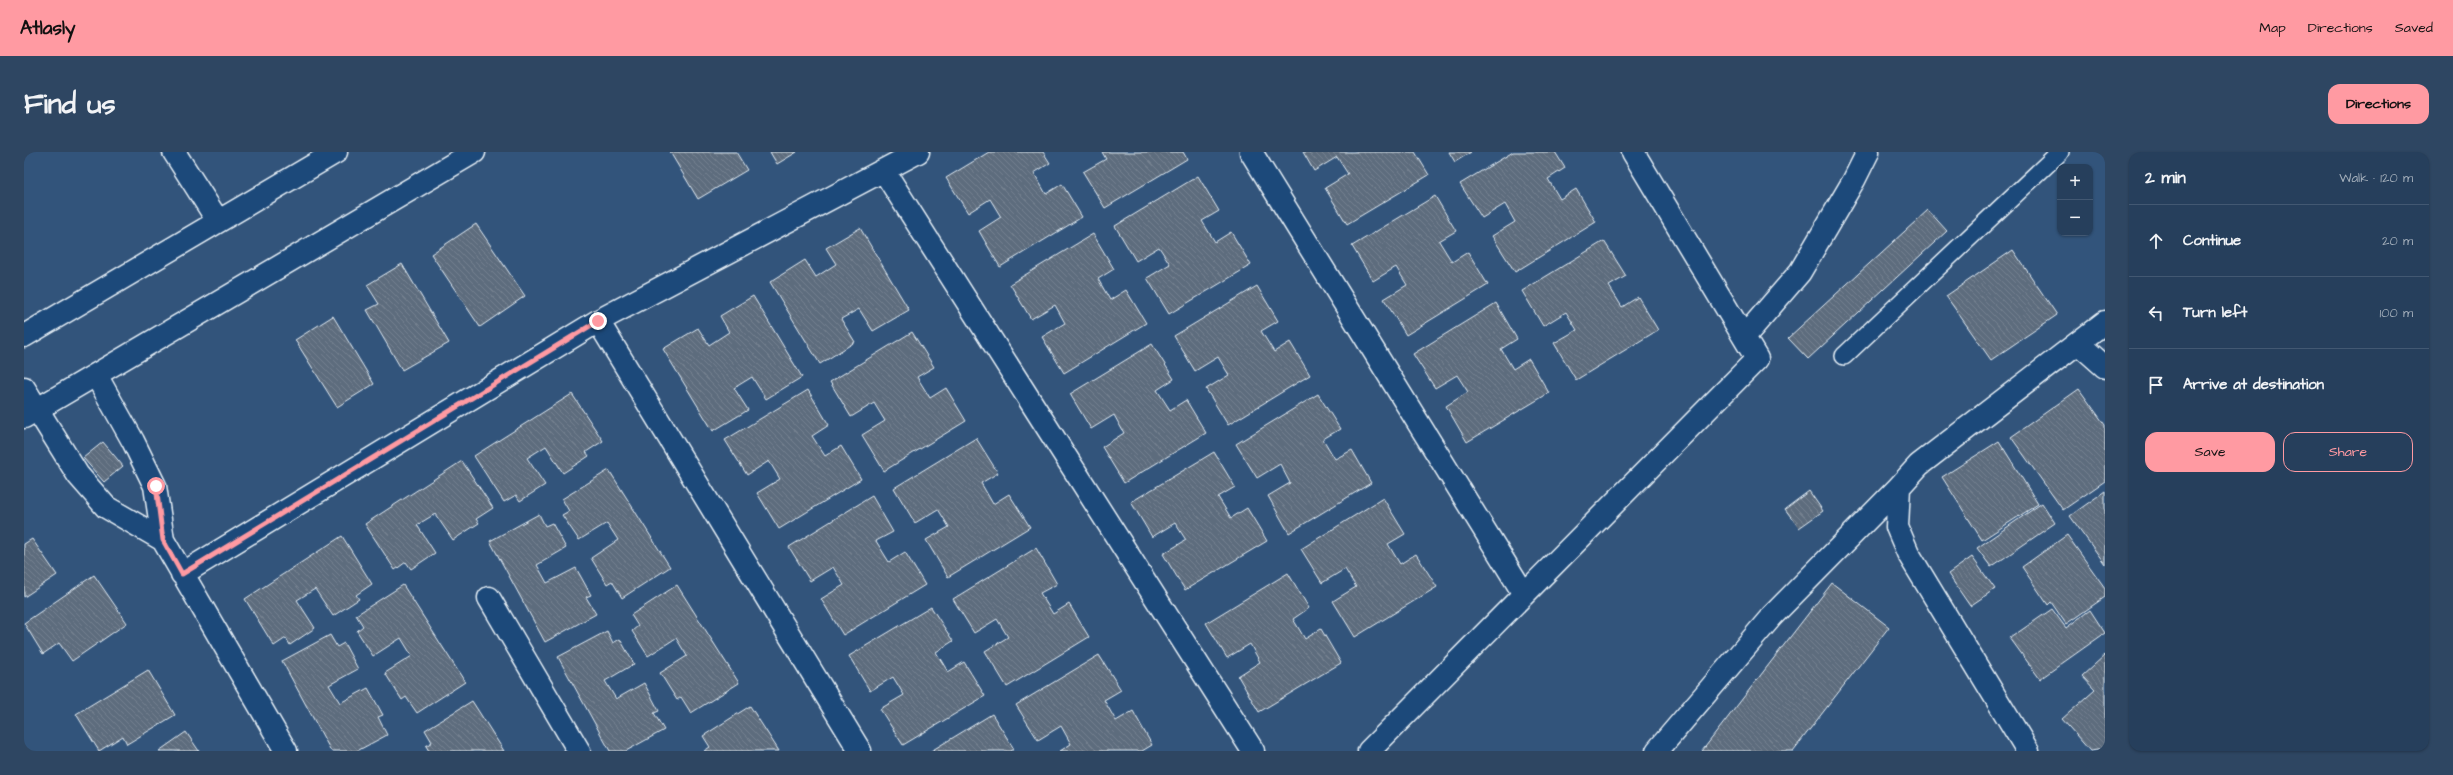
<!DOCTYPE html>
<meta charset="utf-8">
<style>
:root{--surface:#263f5c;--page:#2e4662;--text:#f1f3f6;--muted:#a4afbb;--line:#425872;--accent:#ff9aa2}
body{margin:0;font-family:"Architects Daughter",sans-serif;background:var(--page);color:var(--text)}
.controls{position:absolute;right:12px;top:12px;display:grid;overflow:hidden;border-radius:8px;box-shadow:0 1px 3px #0004}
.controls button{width:36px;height:36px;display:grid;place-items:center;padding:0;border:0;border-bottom:1px solid var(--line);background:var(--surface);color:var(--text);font:20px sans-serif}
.stop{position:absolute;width:12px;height:12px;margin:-9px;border:3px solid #ff9aa2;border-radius:50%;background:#fff}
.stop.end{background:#ff9aa2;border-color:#fff;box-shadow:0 1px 4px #0008}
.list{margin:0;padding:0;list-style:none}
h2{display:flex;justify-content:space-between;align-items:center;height:52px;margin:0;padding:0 16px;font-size:17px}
h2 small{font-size:13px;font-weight:400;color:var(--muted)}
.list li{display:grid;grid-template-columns:26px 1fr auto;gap:12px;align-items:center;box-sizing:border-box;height:72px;padding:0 16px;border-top:1px solid var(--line)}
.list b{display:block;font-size:15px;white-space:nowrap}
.list em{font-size:13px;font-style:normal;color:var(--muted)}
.actions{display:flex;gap:8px;padding:12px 16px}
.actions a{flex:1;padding:9px 0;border:1px solid var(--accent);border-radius:12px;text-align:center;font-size:14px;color:var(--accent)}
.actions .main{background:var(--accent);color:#111}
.icon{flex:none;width:22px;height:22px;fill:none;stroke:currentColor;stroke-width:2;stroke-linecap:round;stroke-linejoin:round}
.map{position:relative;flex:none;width:2081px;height:599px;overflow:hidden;border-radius:12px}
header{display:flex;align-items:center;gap:24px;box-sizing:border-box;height:56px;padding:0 20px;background:var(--accent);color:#111}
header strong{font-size:19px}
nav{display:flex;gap:22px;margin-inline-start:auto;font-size:14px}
.intro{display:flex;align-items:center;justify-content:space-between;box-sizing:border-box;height:96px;padding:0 24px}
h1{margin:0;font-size:28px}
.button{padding:10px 18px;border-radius:12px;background:var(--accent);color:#111;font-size:14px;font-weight:700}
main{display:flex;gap:24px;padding:0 24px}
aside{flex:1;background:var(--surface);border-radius:12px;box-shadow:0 1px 3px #0004}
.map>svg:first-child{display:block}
</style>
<header>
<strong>Atlasly</strong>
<nav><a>Map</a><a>Directions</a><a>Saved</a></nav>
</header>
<div class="intro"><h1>Find us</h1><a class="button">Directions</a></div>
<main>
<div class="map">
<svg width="2081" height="599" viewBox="0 0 2081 599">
<defs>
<pattern id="building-back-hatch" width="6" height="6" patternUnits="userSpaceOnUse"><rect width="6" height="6" fill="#5d6c7d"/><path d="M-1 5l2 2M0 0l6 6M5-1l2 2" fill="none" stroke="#748190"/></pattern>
</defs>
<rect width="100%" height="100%" fill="#32547b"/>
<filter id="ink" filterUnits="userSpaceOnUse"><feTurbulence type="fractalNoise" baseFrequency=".025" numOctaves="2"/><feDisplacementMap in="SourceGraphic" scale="8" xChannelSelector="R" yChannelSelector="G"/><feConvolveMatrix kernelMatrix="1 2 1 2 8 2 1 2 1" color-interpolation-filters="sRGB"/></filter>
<g filter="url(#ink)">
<!-- building -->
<path fill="url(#building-back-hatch)" stroke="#e8f1f8" d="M646 0H712L723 18 674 47Z
M746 0H773L753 12Z
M965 0H1019L1026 11 1010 21 1022 42 1038 32 1058 65 976 115 955 79 977 65 966 47 944 61 922 26Z
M1078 0H1159L1163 7 1081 56 1059 20 1082 7Z
M1279 0H1391L1405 23 1323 72 1301 36 1324 22 1313 5 1290 19Z
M1425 0H1447L1431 10Z
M1489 0H1531L1541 16 1524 27 1536 47 1552 37 1572 70 1491 120 1468 84 1491 70 1481 52 1458 66 1436 32Z
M1174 24 1195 59 1178 69 1191 90 1207 80 1227 113 1145 162 1123 126 1146 112 1135 95 1112 109 1091 74Z
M1411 44 1432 79 1415 89 1428 110 1444 100 1464 133 1382 183 1360 147 1383 133 1372 115 1349 129 1328 94Z
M1904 58 1923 79 1784 207 1764 186Z
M452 72 501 144 456 175 407 102Z
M836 76 885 158 849 179 835 157 817 167 831 190 796 212 746 130 781 108 792 125 812 112 802 96Z
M1069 82 1090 117 1074 127 1086 148 1102 138 1122 171 1040 221 1018 185 1041 171 1031 153 1007 167 986 132Z
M1580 89 1602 124 1585 134 1598 155 1614 145 1634 178 1552 228 1530 191 1553 178 1542 160 1519 174 1498 139Z
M1989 98 2033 163 1967 208 1922 144Z
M378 112 425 191 378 218 343 158 355 152 343 133Z
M1233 134 1254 169 1237 179 1250 200 1266 190 1286 223 1204 273 1182 237 1205 223 1194 205 1171 219 1150 184Z
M729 144 778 225 742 247 728 225 710 236 724 258 689 279 639 197 674 176 685 193 705 180 696 164Z
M1472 151 1493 187 1477 197 1489 217 1505 207 1525 241 1443 290 1422 254 1444 240 1433 223 1411 236 1389 202Z
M309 164 350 232 313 255 271 188Z
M888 180 910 215 893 225 906 246 922 236 942 269 860 319 838 283 861 269 850 251 827 265 806 230Z
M1128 192 1150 227 1133 238 1146 258 1162 248 1182 281 1100 331 1078 295 1100 281 1090 263 1067 277 1046 242Z
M2055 237 2081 273V329L2039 358 1987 285Z
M784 238 805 273 788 284 801 304 817 294 837 327 755 377 733 341 756 327 745 309 723 323 701 288Z
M548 242 579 289 562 300 565 304 539 321 522 294 503 306 521 333 496 349 492 343 480 350 450 304Z
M1294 242 1316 277 1299 287 1311 307 1328 298 1347 331 1265 381 1244 344 1266 331 1256 312 1233 326 1212 292Z
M952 286 974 321 957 331 969 352 985 342 1006 375 924 425 902 388 925 375 914 357 891 371 870 336Z
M1975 289 2014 352 1958 388 1918 325Z
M79 290 99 314 80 330 59 306Z
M1190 300 1211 335 1194 345 1207 366 1223 356 1243 389 1161 438 1139 402 1162 388 1151 371 1128 385 1107 350Z
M438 309 469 356 452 367 455 371 429 388 411 362 393 373 411 401 387 417 382 410 371 418 341 372Z
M585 318 646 415 598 446 588 429 583 432 567 406 594 388 583 371 555 388 538 363 545 359 538 347Z
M1785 339 1799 359 1775 376 1761 357Z
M2081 339V412L2046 364Z
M848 344 869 380 852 389 865 410 881 400 901 433 819 483 797 447 820 433 809 415 786 429 765 395Z
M1359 346 1381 382 1364 392 1376 412 1392 402 1413 435 1331 485 1309 449 1332 435 1321 417 1298 431 1277 397Z
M2018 351 2031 371 1967 415 1953 396Z
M515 362 521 374 528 371 542 396 513 413 523 431 552 416 567 443 562 445 572 462 521 490 466 389Z
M2043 383 2081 436V445L2042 472 2027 450 2024 453 1998 415Z
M318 384 348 432 332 443 335 447 309 464 291 437 273 448 291 476 266 493 262 486 250 494 221 447Z
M8 387 33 423 0 445V392Z
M1012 396 1033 432 1016 441 1029 462 1045 452 1065 485 983 535 961 499 984 485 973 467 950 481 929 447Z
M1948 405 1971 437 1946 454 1924 422Z
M1264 421 1285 456 1269 467 1281 487 1297 477 1317 511 1235 560 1214 524 1236 510 1226 492 1203 506 1182 471Z
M70 423 103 471 48 509 35 491 19 502 0 471Z
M1808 431 1865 475 1769 599H1678Z
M379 433 441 530 393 561 382 545 378 548 361 521 388 504 377 486 349 504 333 479 339 474 332 463Z
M653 433 715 531 667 561 657 545 653 548 636 521 663 504 652 486 624 504 608 479 614 474 607 463Z
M907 455 929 489 912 500 924 520 940 510 961 544 879 593 856 557 880 543 869 525 846 539 825 504Z
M2028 457 2042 476 2066 458 2081 481 2016 527 1986 486Z
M583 479 589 491 596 487 610 512 581 529 592 547 620 531 635 559 630 561 640 578 602 599H586L534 505Z
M306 483 313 495 320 491 334 517 305 533 316 551 344 536 359 563 354 565 363 583 333 599H307L258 509Z
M1075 503 1097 538 1080 548 1092 569 1109 559 1128 593 1118 599H1036L1047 592 1037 574 1014 588 992 553Z
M2081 503V597L2066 599 2038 567 2071 538 2058 524Z
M124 518 151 563 103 592 99 584 75 599 52 562Z
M448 549 480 599H405L402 594 408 590 401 578Z
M726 554 755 599H680L686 595 679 584Z
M968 562 990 597 987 599H907Z
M162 580 175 599H135Z"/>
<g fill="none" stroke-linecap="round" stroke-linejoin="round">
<defs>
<path id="lane" d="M1820 204 2036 0"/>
<path id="street" d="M150 0 194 69
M1227 0 1500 442
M860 19 1229 599
M0 184 312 0
M1720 185 1776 120 1830 28 1844 0
M2054 191 2081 215
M72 223 109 289 131 334 139 388 262 599
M0 236 54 323 82 355 139 388
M158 422 574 169
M465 446 555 599
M836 599 574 169 894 0
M1345 599 1733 207 1609 0
M1633 599 1748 464 1875 335
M2004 599 1884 401 1873 375 1875 335 1895 313 2081 170"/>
<path id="secondary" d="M0 265 450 0"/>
</defs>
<!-- lane casing -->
<use href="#lane" stroke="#e8f1f8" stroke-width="20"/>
<!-- street casing -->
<use href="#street" stroke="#e8f1f8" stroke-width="25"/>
<!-- secondary casing -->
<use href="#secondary" stroke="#e8f1f8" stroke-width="25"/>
<!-- lane -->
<use href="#lane" stroke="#1f4a7a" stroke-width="17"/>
<!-- street -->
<use href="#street" stroke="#1f4a7a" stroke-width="22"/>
<!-- secondary -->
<use href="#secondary" stroke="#1f4a7a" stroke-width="22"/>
</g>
</g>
<g fill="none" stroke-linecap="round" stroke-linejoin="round" filter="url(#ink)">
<!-- route -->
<path stroke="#ff9aa2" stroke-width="5" d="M132 334 139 388 158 422 574 169"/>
</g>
</svg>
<div class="controls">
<button>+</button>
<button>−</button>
</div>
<div class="stop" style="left:132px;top:334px"></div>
<div class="stop end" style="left:574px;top:169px"></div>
</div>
<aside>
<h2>2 min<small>Walk · 120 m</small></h2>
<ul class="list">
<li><svg class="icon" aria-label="ahead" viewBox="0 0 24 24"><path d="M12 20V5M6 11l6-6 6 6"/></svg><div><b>Continue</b></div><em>20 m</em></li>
<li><svg class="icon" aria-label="left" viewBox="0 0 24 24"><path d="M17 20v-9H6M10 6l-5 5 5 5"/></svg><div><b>Turn left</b></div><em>100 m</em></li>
<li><svg class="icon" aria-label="arrive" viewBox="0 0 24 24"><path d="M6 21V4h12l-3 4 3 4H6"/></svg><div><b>Arrive at destination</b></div></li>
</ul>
<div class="actions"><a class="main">Save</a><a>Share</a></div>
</aside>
</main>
